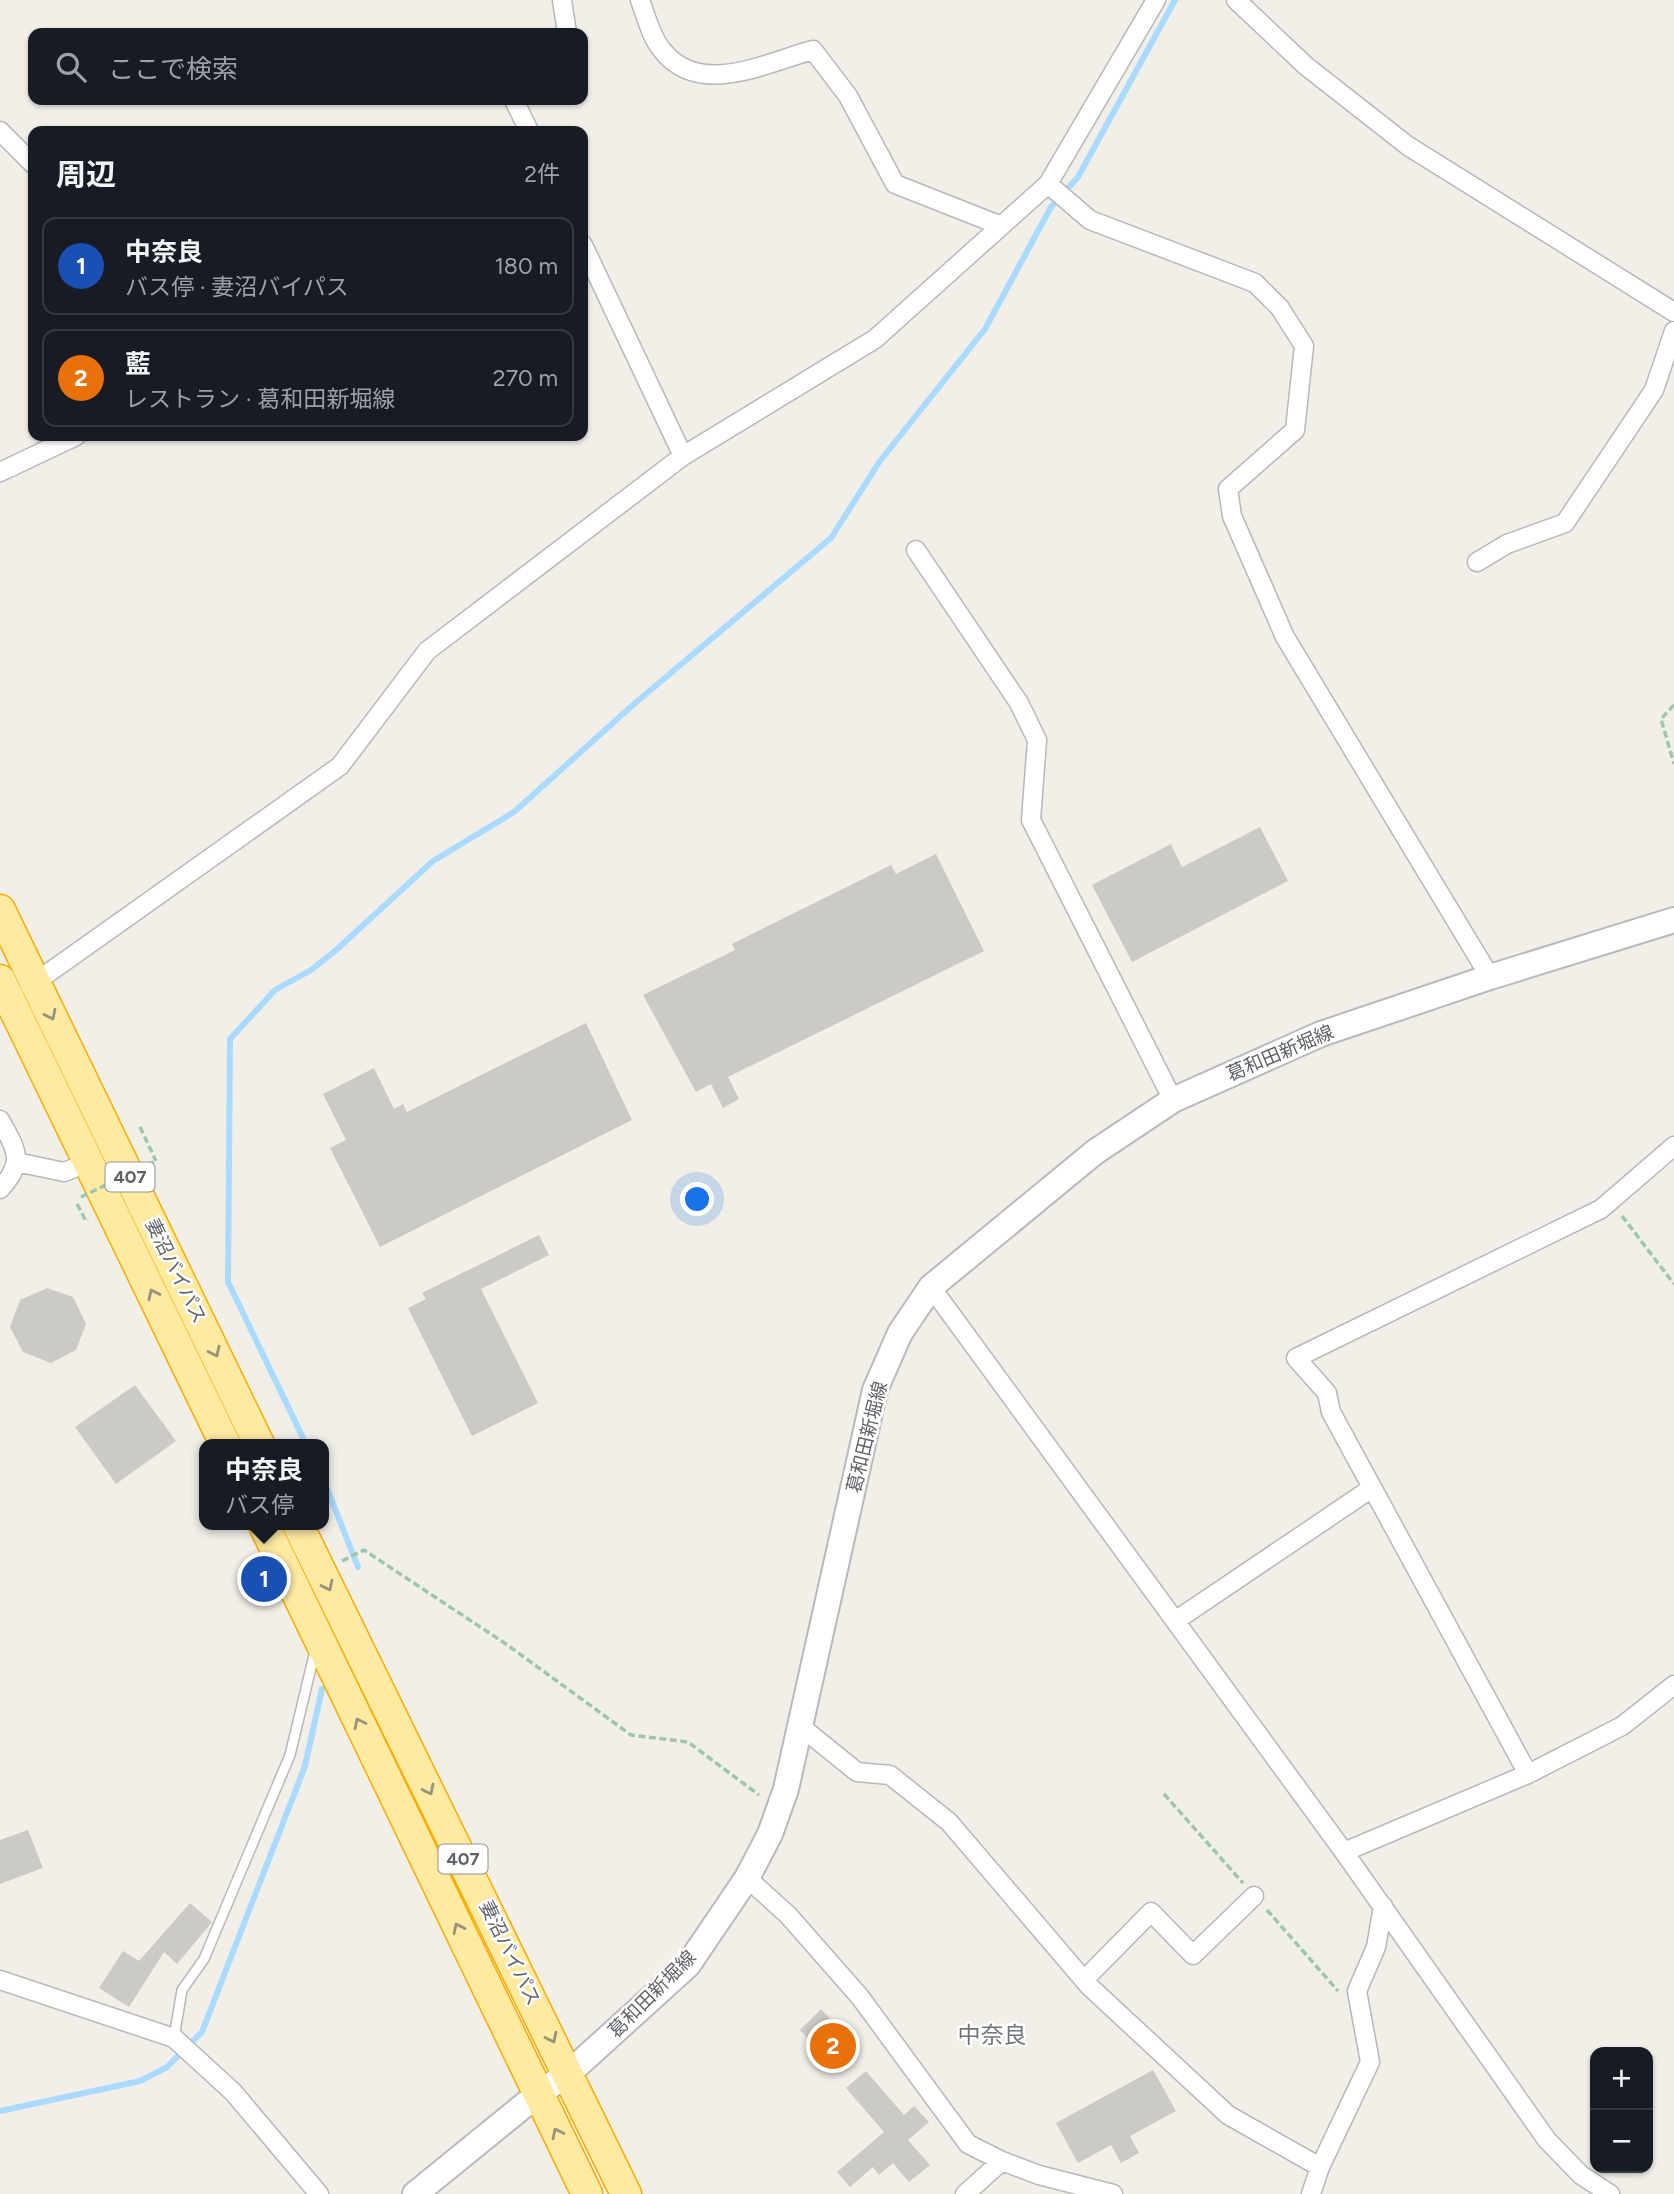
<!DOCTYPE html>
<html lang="ja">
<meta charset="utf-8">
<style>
:root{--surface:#171b24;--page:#20242c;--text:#f1f3f6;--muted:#9ea1a6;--line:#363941;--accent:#0f766e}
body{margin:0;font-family:Figtree,"Noto Sans JP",sans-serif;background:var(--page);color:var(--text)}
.controls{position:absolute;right:21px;bottom:21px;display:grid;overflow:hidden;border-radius:14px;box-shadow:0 2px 5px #0004}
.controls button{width:63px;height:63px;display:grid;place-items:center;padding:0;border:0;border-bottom:2px solid var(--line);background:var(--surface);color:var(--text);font:35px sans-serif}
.you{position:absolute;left:698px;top:1200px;width:24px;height:24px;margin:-18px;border:5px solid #fff;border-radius:50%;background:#1a73e8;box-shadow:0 0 0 10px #1a73e833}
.badge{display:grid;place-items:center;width:46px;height:46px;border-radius:50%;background:var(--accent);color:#fff;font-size:23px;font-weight:700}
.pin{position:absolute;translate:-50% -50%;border:4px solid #fff;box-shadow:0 2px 7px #0006}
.popup{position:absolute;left:199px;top:1439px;width:130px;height:91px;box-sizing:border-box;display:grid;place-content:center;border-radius:14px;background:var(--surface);filter:drop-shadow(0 2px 5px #0005);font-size:23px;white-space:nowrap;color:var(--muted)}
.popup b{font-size:26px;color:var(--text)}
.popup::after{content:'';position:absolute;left:50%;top:100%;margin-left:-14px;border:14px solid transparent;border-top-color:var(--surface)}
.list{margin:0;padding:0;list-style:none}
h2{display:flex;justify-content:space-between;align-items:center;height:91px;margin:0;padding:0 28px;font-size:30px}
h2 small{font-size:23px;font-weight:400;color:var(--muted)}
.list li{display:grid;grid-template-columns:46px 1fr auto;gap:21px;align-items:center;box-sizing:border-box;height:98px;margin:0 14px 14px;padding:0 14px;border:2px solid var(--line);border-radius:14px}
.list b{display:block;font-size:26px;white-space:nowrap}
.list p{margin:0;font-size:23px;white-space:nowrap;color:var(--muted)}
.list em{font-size:23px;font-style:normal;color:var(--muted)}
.icon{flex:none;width:38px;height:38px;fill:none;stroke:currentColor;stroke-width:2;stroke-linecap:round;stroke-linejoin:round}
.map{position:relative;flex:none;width:1674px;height:2194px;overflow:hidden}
.search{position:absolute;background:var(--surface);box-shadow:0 2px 5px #0004;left:28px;top:28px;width:560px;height:77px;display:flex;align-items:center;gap:18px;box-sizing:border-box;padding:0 24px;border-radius:14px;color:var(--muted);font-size:26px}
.panel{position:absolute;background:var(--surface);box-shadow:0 2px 5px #0004;left:28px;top:126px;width:560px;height:315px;border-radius:14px}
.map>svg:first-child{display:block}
</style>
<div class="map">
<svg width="1674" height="2194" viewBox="0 0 1674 2194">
<rect width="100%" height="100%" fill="#f1efe8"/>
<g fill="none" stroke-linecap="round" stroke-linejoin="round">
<!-- stream -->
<path stroke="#aadaff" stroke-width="6" d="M306 1444 228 1282 230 1039 275 990 311 970 335 951 433 861 514 812 634 704 831 538 880 461 985 329 1051 207 1078 177 1175 0
M324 1481 358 1567
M0 2111 140 2081 167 2067 202 2032 305 1766 322 1689"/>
</g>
<!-- building -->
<path fill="#cccac5" d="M1260 827 1288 881 1132 962 1092 885 1171 844 1182 867Z
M936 854 984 951 728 1077 739 1099 723 1108 711 1084 696 1092 643 995 735 950 732 944 891 865 896 874Z
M586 1023 632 1120 380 1247 330 1148 346 1140 323 1094 374 1068 394 1109 403 1104 407 1112Z
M539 1235 549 1255 481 1289 538 1403 472 1436 408 1308 426 1299 422 1293Z
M47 1288 73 1297 86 1324 76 1350 51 1363 23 1352 10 1327 20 1300Z
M135 1385 176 1441 116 1484 75 1427Z
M28 1830 43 1868 0 1884V1840Z
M190 1903 212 1922 177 1964 164 1952 129 2007 99 1988 123 1951 139 1961Z
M821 2009 849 2038 827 2058 800 2030Z
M1153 2070 1176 2111 1130 2136 1139 2153 1121 2163 1111 2145 1078 2163 1056 2123Z
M866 2071 904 2115 914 2106 929 2122 908 2140 930 2165 909 2182 893 2163 879 2175 873 2167 850 2187 837 2172 884 2132 846 2088Z"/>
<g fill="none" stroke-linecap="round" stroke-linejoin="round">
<defs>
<path id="service" d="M174 2038 182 1990 204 1959 290 1755 315 1651"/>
<path id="minor" d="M562 0 567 33
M640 0C646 16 651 37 662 50 699 98 765 63 813 50L848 96 895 184 999 225
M1236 0 1306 66 1408 146 1674 312
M514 100 529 131
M0 131 33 164
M1048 184 1090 220 1255 283 1280 308 1304 346 1295 430 1228 489 1232 516 1285 637 1490 977
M583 245 683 456
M0 472 76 436
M916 550 1019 703 1037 740 1031 820 1173 1100
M1477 562 1507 544 1565 523 1654 390 1674 331
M30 986 340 766 427 651 683 456 875 339 1048 184 1156 0
M0 1120C16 1149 26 1162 0 1189
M16 1162 64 1172 90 1162
M931 1287 1344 1852 1547 2140 1581 2175 1610 2194
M1175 1621 1372 1488
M800 1726 857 1772 890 1775 949 1822 1089 1986 1228 2115 1320 2167 1311 2194
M1528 1774 1331 1412 1327 1393 1296 1358 1601 1209 1674 1146
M1344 1852 1528 1774 1622 1726 1674 1685
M747 1878 788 1915 860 1997 968 2144 1002 2161 1039 2175 1113 2194
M0 1980 174 2038 233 2092 319 2194
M1084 1980 1151 1912 1193 1955 1254 1896
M1320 2167 1370 2062 1357 1991 1376 1947 1383 1906
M965 2194 1002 2161"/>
<path id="secondary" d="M415 2194 538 2094 569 2073 688 1965 747 1878 770 1834 786 1789 875 1390 900 1333 931 1287 1095 1152 1173 1100 1321 1034 1490 977 1674 920"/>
<path id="trunk" d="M0 910 259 1444
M0 980 225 1444
M264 1525 587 2194
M298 1525 626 2194"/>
</defs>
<!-- service casing -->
<use href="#service" stroke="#b5b8bc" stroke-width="12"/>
<!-- minor casing -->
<use href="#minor" stroke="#b5b8bc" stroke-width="21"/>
<!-- secondary casing -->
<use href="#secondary" stroke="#b6babf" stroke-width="28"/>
<!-- trunk casing -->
<use href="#trunk" stroke="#f9ab00" stroke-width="33"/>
<!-- path -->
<path stroke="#9cc7a9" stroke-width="3.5" stroke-dasharray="7 3.5" stroke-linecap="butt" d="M1674 705 1661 719 1674 764
M140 1127 156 1161
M77 1204 86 1221 88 1220
M1622 1216 1674 1284
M342 1561 364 1550 506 1644 631 1735 688 1742 759 1795
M1164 1794 1243 1883
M1267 1910 1338 1991"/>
<!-- service -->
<use href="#service" stroke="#fff" stroke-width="9"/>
<!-- minor -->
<use href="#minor" stroke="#fff" stroke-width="18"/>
<!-- secondary -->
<use href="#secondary" stroke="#fff" stroke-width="24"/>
<!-- trunk -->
<use href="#trunk" stroke="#feeaa1" stroke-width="30"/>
<!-- path-bridge -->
<path stroke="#9cc7a9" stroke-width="3.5" stroke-dasharray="7 3.5" stroke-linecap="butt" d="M81 1197 156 1161"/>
</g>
<!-- one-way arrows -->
<defs><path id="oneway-chevron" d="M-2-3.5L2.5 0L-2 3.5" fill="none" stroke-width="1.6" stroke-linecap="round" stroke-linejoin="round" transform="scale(1.75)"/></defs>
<g stroke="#97927c">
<use href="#oneway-chevron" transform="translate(51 1015) rotate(64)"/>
<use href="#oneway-chevron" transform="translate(153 1294) rotate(-116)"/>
<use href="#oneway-chevron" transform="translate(215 1352) rotate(64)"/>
<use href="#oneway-chevron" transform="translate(328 1586) rotate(64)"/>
<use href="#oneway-chevron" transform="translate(359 1723) rotate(-116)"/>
<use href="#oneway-chevron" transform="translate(429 1790) rotate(64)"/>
<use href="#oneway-chevron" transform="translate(458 1928) rotate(-116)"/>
<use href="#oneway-chevron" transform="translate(552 2038) rotate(64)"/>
<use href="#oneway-chevron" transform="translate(557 2133) rotate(-116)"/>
</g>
<g text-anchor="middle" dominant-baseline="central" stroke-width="5" stroke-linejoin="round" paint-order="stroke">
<!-- shield labels -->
<g fill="#fff" stroke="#8f9295" stroke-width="2">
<rect x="105.5" y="1162.5" width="49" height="29" rx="5"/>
<rect x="438.5" y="1844.5" width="49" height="29" rx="5"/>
</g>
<g font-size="18" font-weight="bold" fill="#5f6368">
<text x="130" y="1177">407</text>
<text x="463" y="1859">407</text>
</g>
<!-- street labels -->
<g font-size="19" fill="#5f6368" stroke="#fff">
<text transform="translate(1280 1053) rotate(-23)">葛和田新堀線</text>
<text transform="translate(176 1271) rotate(64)">妻沼バイパス</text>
<text transform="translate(867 1437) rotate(-76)">葛和田新堀線</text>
<text transform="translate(510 1953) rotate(64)">妻沼バイパス</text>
<text transform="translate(652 1994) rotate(-45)">葛和田新堀線</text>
</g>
<!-- quarter labels -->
<g font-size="23" fill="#70757a" stroke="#fff">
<text x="992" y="2035">中奈良</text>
</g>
</g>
</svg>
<div class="controls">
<button>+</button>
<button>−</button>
</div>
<div class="you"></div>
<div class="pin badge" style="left:264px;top:1579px;background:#1a4fb4">1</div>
<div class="popup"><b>中奈良</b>バス停</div>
<div class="pin badge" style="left:833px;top:2046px;background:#e8710a">2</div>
<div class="search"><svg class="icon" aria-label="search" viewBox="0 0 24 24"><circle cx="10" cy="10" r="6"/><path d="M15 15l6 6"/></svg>ここで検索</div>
<section class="panel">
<h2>周辺<small>2件</small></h2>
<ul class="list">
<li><span class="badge" style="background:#1a4fb4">1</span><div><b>中奈良</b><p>バス停 · 妻沼バイパス</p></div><em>180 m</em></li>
<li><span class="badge" style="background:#e8710a">2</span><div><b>藍</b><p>レストラン · 葛和田新堀線</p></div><em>270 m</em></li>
</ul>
</section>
</div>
